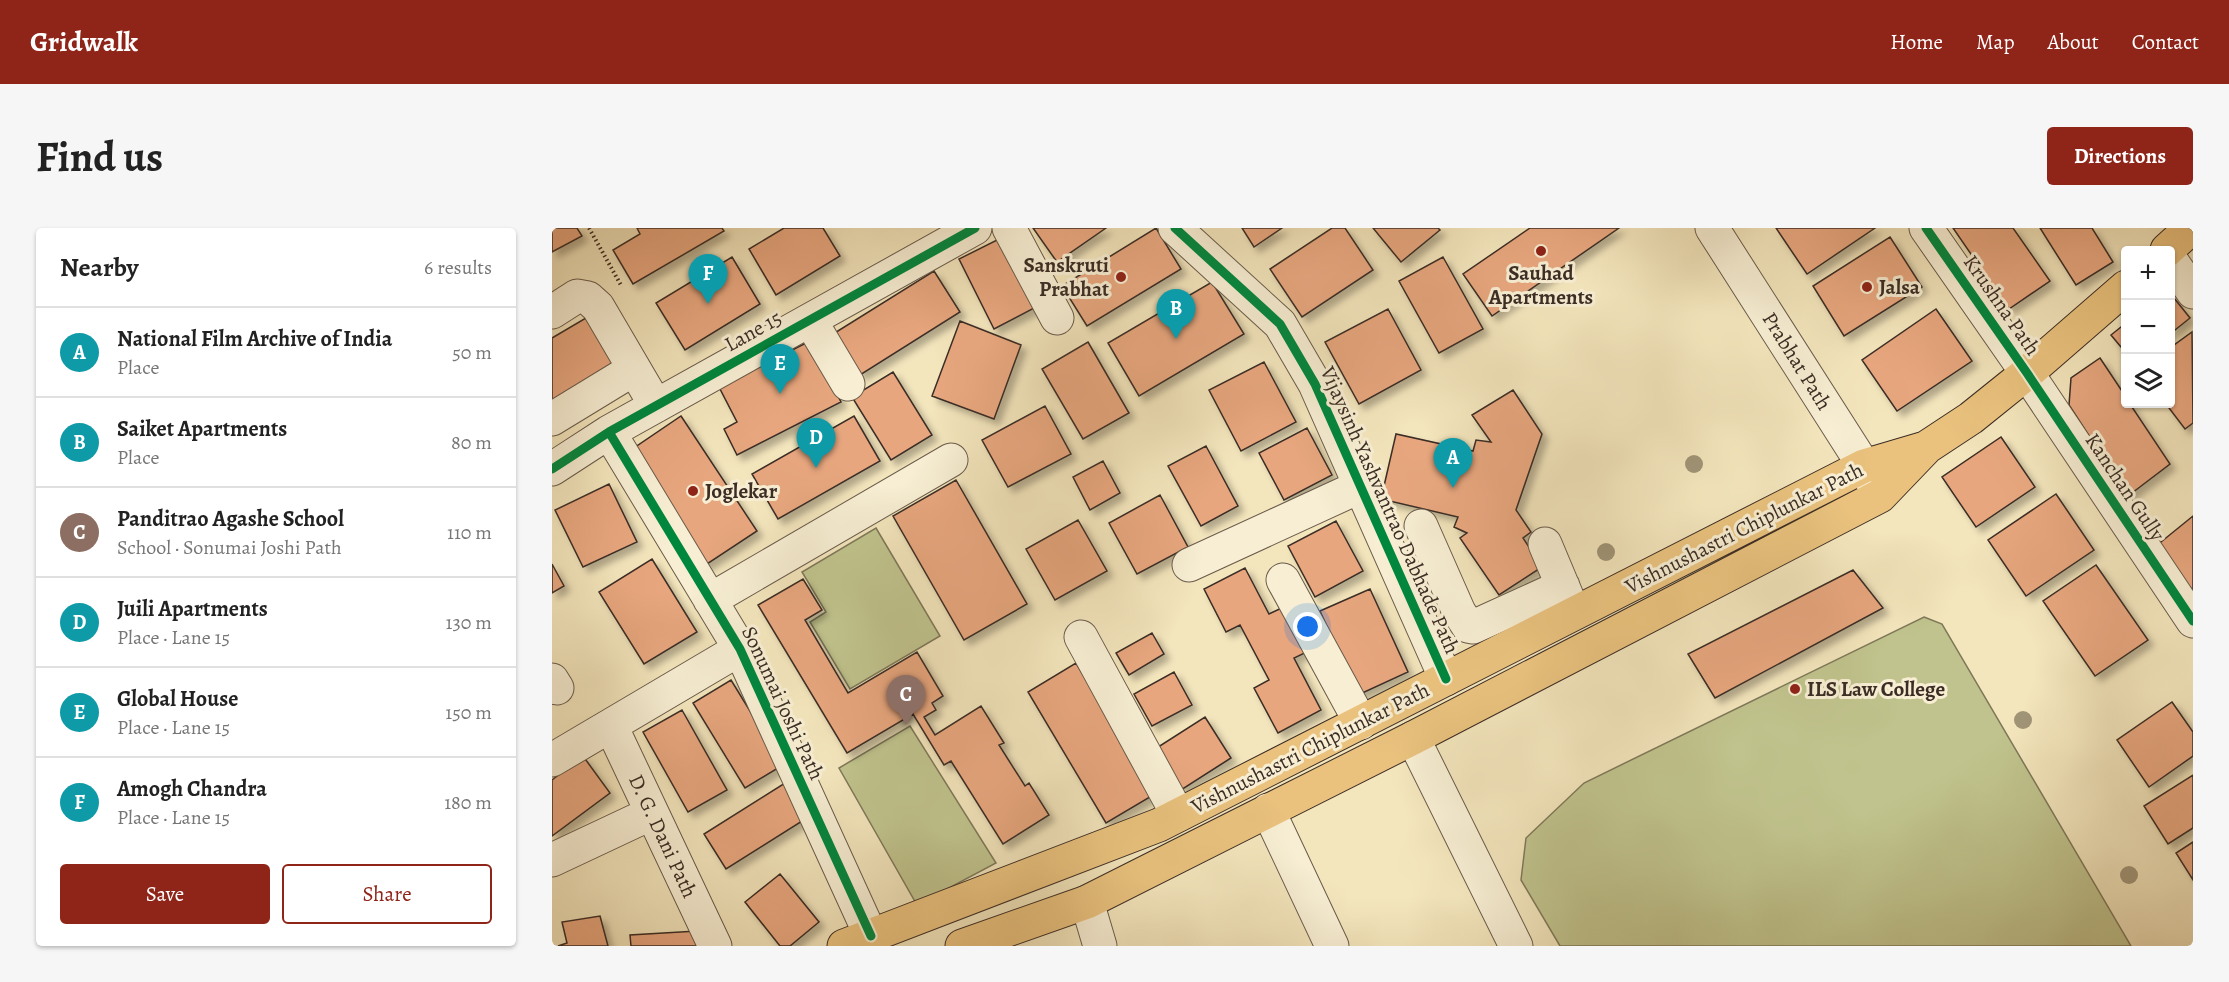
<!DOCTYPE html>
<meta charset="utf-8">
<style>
:root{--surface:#fff;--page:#f6f6f6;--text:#222;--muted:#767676;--line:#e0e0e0;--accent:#8f2418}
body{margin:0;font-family:Alegreya,serif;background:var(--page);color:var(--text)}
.controls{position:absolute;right:18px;top:18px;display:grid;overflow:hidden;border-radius:6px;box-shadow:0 2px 4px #0004}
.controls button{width:54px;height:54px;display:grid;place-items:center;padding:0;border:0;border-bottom:2px solid var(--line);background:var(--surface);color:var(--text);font:30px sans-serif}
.you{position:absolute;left:756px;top:399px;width:21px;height:21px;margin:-15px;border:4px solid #fff;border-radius:50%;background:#1a73e8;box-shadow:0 0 0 9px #1a73e833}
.badge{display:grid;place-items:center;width:39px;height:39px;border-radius:50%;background:var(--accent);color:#fff;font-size:20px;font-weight:700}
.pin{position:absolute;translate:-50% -50px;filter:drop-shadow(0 2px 3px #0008)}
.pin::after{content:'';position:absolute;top:32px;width:21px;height:18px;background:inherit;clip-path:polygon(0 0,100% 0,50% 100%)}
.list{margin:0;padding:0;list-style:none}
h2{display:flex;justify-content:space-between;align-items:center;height:78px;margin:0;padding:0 24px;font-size:26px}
h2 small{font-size:20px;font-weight:400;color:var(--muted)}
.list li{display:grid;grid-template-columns:39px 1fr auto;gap:18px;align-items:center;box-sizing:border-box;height:90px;padding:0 24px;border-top:2px solid var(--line)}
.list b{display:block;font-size:22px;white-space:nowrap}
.list p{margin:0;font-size:20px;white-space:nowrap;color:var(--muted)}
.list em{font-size:20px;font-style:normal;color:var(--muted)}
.actions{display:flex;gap:12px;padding:18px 24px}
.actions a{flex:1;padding:14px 0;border:2px solid var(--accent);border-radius:6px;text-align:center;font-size:21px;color:var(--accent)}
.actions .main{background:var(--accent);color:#fff}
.icon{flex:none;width:33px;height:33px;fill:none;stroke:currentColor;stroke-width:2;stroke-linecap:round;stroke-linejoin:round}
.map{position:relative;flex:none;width:1641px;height:718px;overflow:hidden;border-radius:6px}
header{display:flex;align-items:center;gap:36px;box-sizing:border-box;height:84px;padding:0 30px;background:var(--accent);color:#fff}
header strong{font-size:28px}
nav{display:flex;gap:33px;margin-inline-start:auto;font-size:21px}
.intro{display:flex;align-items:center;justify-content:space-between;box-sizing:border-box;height:144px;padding:0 36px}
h1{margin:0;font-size:42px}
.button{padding:15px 27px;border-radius:6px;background:var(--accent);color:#fff;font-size:21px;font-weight:700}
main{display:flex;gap:36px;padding:0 36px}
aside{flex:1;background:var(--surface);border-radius:6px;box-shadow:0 2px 4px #0004}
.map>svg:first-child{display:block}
</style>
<header>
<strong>Gridwalk</strong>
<nav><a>Home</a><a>Map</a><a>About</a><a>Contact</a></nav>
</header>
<div class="intro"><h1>Find us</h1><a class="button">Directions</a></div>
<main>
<aside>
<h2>Nearby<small>6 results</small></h2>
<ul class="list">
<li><span class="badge" style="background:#0f9aa8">A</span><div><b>National Film Archive of India</b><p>Place</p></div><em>50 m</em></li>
<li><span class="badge" style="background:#0f9aa8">B</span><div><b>Saiket Apartments</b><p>Place</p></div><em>80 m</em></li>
<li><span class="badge" style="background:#8d6e63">C</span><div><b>Panditrao Agashe School</b><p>School · Sonumai Joshi Path</p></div><em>110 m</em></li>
<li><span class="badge" style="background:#0f9aa8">D</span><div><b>Juili Apartments</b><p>Place · Lane 15</p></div><em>130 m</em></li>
<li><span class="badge" style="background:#0f9aa8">E</span><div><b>Global House</b><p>Place · Lane 15</p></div><em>150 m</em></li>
<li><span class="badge" style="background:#0f9aa8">F</span><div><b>Amogh Chandra</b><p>Place · Lane 15</p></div><em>180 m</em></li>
</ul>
<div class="actions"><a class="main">Save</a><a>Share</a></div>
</aside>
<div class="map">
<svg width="1641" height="718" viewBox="0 0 1641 718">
<defs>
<filter id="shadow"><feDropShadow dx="5.5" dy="5.5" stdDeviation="3" flood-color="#0004"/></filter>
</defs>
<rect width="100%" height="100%" fill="#f3e5bc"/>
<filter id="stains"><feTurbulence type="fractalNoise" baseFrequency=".00333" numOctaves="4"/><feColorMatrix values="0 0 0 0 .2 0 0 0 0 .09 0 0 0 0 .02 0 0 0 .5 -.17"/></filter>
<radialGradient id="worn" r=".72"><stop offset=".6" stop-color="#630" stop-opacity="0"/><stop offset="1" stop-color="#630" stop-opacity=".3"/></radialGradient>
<!-- green -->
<path fill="#c0c38d" stroke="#7e7859" stroke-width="1.5" d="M324 300 388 408 298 461 258 394 274 384 250 344Z
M1372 389 1390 396 1579 718H1008L969 652 974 610 1032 555Z
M358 498 444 635 365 677 287 540Z"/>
<!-- building -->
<path fill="#e7a67e" stroke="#3b2d25" stroke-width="1.5" filter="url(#shadow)" d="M0 0H25L30 8 0 24Z
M85 0H170L172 3 81 56 61 22 88 6Z
M232 0H271L288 28 224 67 197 21Z
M481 0H554L505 34Z
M604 0 629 41 535 98 510 58Z
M690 0H730L702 19Z
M780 0H793L821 42 750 89 718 41Z
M821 0H886L888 2 849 34Z
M978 0H1067L940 88 911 46Z
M1224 0H1323L1255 46Z
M1401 0H1461L1498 53 1457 81Z
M1488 0H1540L1561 34 1524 57Z
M453 8 488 77 442 101 407 31Z
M1338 9 1370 59 1292 108 1261 58Z
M180 29 208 76 133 122 104 75Z
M891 29 931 101 887 125 847 53Z
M382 43 408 84 308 147 281 106Z
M660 54 692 106 587 168 556 115Z
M1618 65 1638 90 1618 106Z
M836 81 869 142 807 176 773 114Z
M1384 81 1420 133 1345 183 1310 132Z
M44 84 72 141 0 182V110Z
M408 93 469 117 442 191 380 168Z
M1574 95V125L1559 107Z
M1640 104 1641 195 1633 201 1614 176H1618V120Z
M258 113 289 174 185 227 172 201 185 194 167 159Z
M536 114 577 185 531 211 490 141Z
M1548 130 1574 169V176H1578L1618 236 1576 268 1517 177 1519 150Z
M712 134 744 194 689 223 657 162Z
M341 144 380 207 339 232 300 169Z
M961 162 990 206 964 282 979 304 971 310 990 339 947 367 908 310 915 305 902 299 906 289 829 271 844 206 921 223 924 212 939 214 920 187Z
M493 178 519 226 456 259 430 212Z
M129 188 205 303 152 338 76 224Z
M302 188 328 233 226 291 200 246Z
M755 200 780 247 732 272 707 225Z
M1449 209 1483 259 1424 299 1390 249Z
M654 218 686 278 649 298 616 238Z
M551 233 568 265 538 282 521 249Z
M404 252 475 376 412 412 341 288Z
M57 256 85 314 31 339 3 282Z
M1504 266 1542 322 1474 368 1436 312Z
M608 267 636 319 585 346 557 295Z
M1641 288V363L1604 318Z
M526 292 555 343 503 372 474 321Z
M784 293 811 343 763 369 736 318Z
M100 331 145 404 92 436 47 364Z
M0 336 12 358 0 365Z
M1544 337 1596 412 1543 448 1491 373Z
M693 340 717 386 738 376 761 421 742 430 769 482 726 505 702 460 717 452 688 397 674 404 652 361Z
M1301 342 1331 380 1163 470 1136 426Z
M251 351 270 382 253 392 296 465 365 424 391 468 380 475 384 482 372 489 383 507 429 478 452 515 447 517 473 558 477 555 497 587 451 616 399 533 392 537 361 486 295 525 206 377Z
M818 361 856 444 806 467 768 383Z
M600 405 612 426 577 447 564 425Z
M524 435 603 566 554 595 476 464Z
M622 444 640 477 600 498 582 466Z
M179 452 231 537 193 560 141 475Z
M1620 474 1641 504V528L1597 559 1565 512Z
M130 482 175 562 136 584 91 504Z
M653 489 679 530 629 562 603 521Z
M31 528 58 565 0 608V552Z
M1641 547V600L1616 616 1592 578Z
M233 555 255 590 174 641 152 606Z
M1641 614V652L1624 625Z
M228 646 267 694 238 718H228L193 674Z
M48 688 56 718H6L15 715 10 694Z
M145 703 146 718H79L78 707Z"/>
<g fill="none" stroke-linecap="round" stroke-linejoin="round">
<defs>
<path id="minor" d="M457 0 505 90
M623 0 728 96 763 156 894 451
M1160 0 1312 238 1325 263
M1374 0 1475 145 1641 393
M1618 31 1641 64
M0 84 25 68 36 70 46 79 104 178
M258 92 296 156
M0 191 82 141
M57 204 188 421 319 708
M0 241 57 204 423 0
M869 298 907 384 916 398 921 399 1011 358
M993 316 1019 378
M637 337 809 258
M731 352 809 495
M158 372 399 232
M529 409 626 587
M0 452 5 460
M59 498 163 718
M861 510 964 718
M0 532 188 421
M716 582 780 718
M0 632 100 585
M535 674 548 718"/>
<path id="major" d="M1615 22 1639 0
M292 718 607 597 1312 238 1373 220
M410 718 535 674 861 510 1328 268 1375 219 1419 190 1475 145 1574 59"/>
</defs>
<!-- minor casing -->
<use href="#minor" stroke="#695b4b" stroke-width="35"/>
<!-- major casing -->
<use href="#major" stroke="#3b2d25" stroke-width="35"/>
<!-- path -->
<path stroke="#3b2d25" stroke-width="4" stroke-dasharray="1.5 3" stroke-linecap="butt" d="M37 0 70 59"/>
<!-- minor -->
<use href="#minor" stroke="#f7eed3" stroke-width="33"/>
<!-- major -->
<use href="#major" stroke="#eac27e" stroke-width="33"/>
<defs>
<path id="cycleway" d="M623 0 728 96 763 156 894 451
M1374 0 1475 145 1641 393
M57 204 188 421 319 708
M0 241 57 204 423 0"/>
</defs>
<!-- cycleway casing -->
<use href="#cycleway" stroke="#f7eed3" stroke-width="13"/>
<!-- cycleway -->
<use href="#cycleway" stroke="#00873e" stroke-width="9"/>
</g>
<!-- trees -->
<g fill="#a09477">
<circle cx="1142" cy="236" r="9"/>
<circle cx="1054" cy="324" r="9"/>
<circle cx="1471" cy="492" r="9"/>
<circle cx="1577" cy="647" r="9"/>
</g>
<!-- markers -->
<g fill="#8f2418" stroke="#f7eed3" stroke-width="2">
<circle cx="989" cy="23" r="6"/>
<circle cx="569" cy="49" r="6"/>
<circle cx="1315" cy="59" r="6"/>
<circle cx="141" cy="263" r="6"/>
<circle cx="1243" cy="461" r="6"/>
</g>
<g text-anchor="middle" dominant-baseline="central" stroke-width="6" stroke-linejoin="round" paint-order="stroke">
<!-- poi labels -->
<g font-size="21" font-weight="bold" fill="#3b2d25" stroke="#f7eed3" text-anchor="start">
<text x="557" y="37" text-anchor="end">Sanskruti<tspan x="557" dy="24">Prabhat</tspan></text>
<text x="989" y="45" text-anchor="middle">Sauhad<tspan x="989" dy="24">Apartments</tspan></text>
<text x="1327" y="59">Jalsa</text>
<text x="153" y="263">Joglekar</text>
<text x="1255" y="461">ILS Law College</text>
</g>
<!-- street labels -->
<g font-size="21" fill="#3b2d25" stroke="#f7eed3">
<text transform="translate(1450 77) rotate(55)">Krushna Path</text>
<text transform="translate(201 103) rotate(-29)">Lane 15</text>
<text transform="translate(1245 133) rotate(58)">Prabhat Path</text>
<text transform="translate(1573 259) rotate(56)">Kanchan Gully</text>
<text transform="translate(838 282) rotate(66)">Vijaysinh Yashvantrao Dabhade Path</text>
<text transform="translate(1192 300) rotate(-27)">Vishnushastri Chiplunkar Path</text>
<text transform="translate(231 475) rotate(65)">Sonumai Joshi Path</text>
<text transform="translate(758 520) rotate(-27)">Vishnushastri Chiplunkar Path</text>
<text transform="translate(111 608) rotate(65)">D. G. Dani Path</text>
</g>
</g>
<rect width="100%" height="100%" filter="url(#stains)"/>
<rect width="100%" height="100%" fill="url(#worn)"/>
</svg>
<div class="controls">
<button>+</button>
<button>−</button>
<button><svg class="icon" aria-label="layers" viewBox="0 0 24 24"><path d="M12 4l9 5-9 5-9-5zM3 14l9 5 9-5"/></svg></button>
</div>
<div class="you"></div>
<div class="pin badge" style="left:901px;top:260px;background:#0f9aa8">A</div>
<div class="pin badge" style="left:624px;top:111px;background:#0f9aa8">B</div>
<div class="pin badge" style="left:354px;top:497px;background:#8d6e63">C</div>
<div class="pin badge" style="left:264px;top:240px;background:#0f9aa8">D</div>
<div class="pin badge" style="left:228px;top:166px;background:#0f9aa8">E</div>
<div class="pin badge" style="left:156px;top:76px;background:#0f9aa8">F</div>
</div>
</main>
